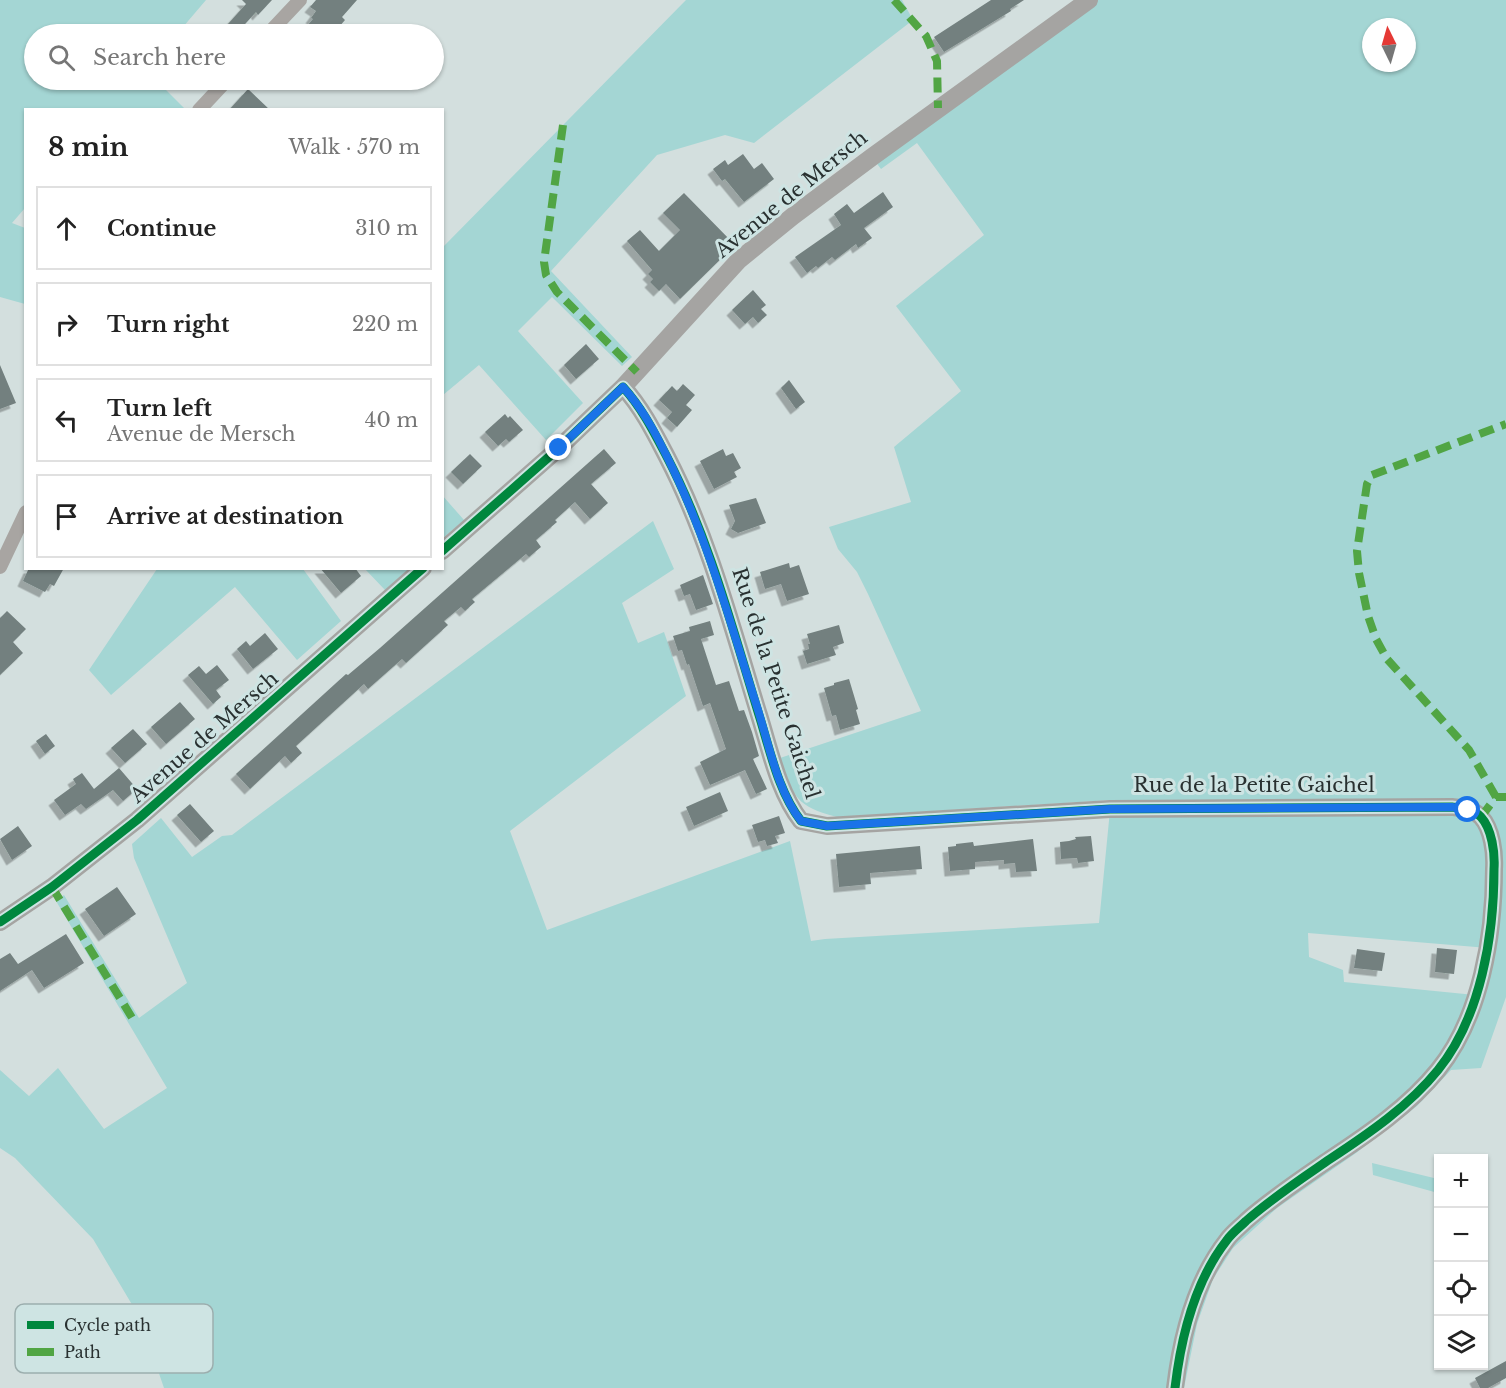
<!DOCTYPE html>
<meta charset="utf-8">
<style>
:root{--surface:#fff;--page:#f6f6f6;--text:#222;--muted:#767676;--line:#e0e0e0}
body{margin:0;font-family:"Libre Baskerville",serif;background:var(--page);color:var(--text)}
.controls{position:absolute;right:18px;bottom:18px;display:grid;overflow:hidden;border-radius:0px;box-shadow:0 2px 4px #0004}
.controls button{width:54px;height:54px;display:grid;place-items:center;padding:0;border:0;border-bottom:2px solid var(--line);background:var(--surface);color:var(--text);font:30px sans-serif}
.compass{position:absolute;left:1362px;top:18px;width:54px;height:54px;border-radius:50%;background:var(--surface);box-shadow:0 2px 4px #0004;rotate:355deg}
.stop{position:absolute;width:18px;height:18px;margin:-14px;border:4px solid #1a73e8;border-radius:50%;background:#fff}
.stop.end{background:#1a73e8;border-color:#fff;box-shadow:0 2px 6px #0008}
.list{margin:0;padding:0;list-style:none}
h2{display:flex;justify-content:space-between;align-items:center;height:78px;margin:0;padding:0 24px;font-size:26px}
h2 small{font-size:20px;font-weight:400;color:var(--muted)}
.list li{display:grid;grid-template-columns:39px 1fr auto;gap:18px;align-items:center;box-sizing:border-box;height:84px;margin:0 12px 12px;padding:0 12px;border:2px solid var(--line);border-radius:0px}
.list b{display:block;font-size:22px;white-space:nowrap}
.list p{margin:0;font-size:20px;white-space:nowrap;color:var(--muted)}
.list em{font-size:20px;font-style:normal;color:var(--muted)}
.icon{flex:none;width:33px;height:33px;fill:none;stroke:currentColor;stroke-width:2;stroke-linecap:round;stroke-linejoin:round}
.map{position:relative;flex:none;width:1506px;height:1388px;overflow:hidden}
.search{position:absolute;background:var(--surface);box-shadow:0 2px 4px #0004;left:24px;top:24px;width:420px;height:66px;display:flex;align-items:center;gap:15px;box-sizing:border-box;padding:0 21px;border-radius:33px;color:var(--muted);font-size:22px}
.panel{position:absolute;background:var(--surface);box-shadow:0 2px 4px #0004;left:24px;top:108px;width:420px;height:462px;border-radius:0px}
.map>svg:first-child{display:block}
</style>
<div class="map">
<svg width="1506" height="1388" viewBox="0 0 1506 1388">
<defs>
<filter id="shadow"><feDropShadow dx="-5.5" dy="5.5" stdDeviation="0" flood-color="#0004"/></filter>
</defs>
<rect width="100%" height="100%" fill="#d3dfde"/>
<!-- green -->
<path fill="#a4d6d4" fill-rule="evenodd" d="M0 0H206L177 34H34V80H156L185 109 26 110 25 208 12 223 25 228V304L0 297Z
M686 0H902L913 20 754 143 725 135 657 155 551 271 632 357 622 366 552 297 518 331 583 403 546 440 479 365 443 395V247Z
M1089 0H1506V997L1481 1068 1451 1070 1417 1106 1356 1153 1277 1208 1233 1248 1213 1279 1197 1324 1184 1388H164L140 1318 93 1239 15 1158 0 1148V1070L29 1096 58 1068 104 1129 167 1088 56 901 64 895 139 1018 187 983 134 858 132 844 161 818 192 857 222 836 232 835 653 521 674 569 622 603 638 643 664 632 686 696 510 831 547 930 790 841 811 941 825 939 1099 923 1111 800 837 817C794 806 794 796 780 758L921 711 868 594 857 572 838 549 829 527 911 502 894 447 961 391 896 306 984 235 917 143 881 169 872 157ZM1371 27H1407V63H1371ZM1308 933 1488 948 1475 995 1344 982 1343 970 1309 957Z
M442 495 464 520 442 539Z
M157 569H303L341 621 297 660 235 587 111 695 89 670Z
M365 569H409L385 590Z
M1372 1163 1438 1179V1193L1373 1175Z"/>
<!-- building -->
<path fill="#73807f" filter="url(#shadow)" d="M242 0H272L258 15 256 12 236 34H219L246 4Z
M316 0H357L342 17 345 20 333 34H300L313 19 311 18 316 11 310 7Z
M991 0H1024L1010 9 1011 11 944 52 934 37Z
M248 89 270 110H229Z
M743 154 754 169 762 163 774 179 744 202 725 179 722 181 713 169 725 160 728 165Z
M883 192 893 207 864 228 872 238 858 248 856 244 835 260 832 257 818 268 816 266 807 273 795 257 841 225 834 214 847 204 854 213Z
M684 193 735 245 680 299 666 284 659 291 650 282 653 279 648 274 652 270 627 241 640 230 659 251 680 230 663 213Z
M753 290 766 305 761 309 767 315 758 323 753 317 745 324 732 310Z
M586 344 599 359 576 379 564 365Z
M0 365 16 403 0 409Z
M789 380 805 402 796 409 781 388Z
M683 384 695 395 686 405 692 410 677 427 667 418 672 412 659 400 672 386 677 391Z
M505 414 508 418 510 416 523 430 509 442 506 439 498 446 485 432Z
M604 449 616 463 591 484 608 503 590 519 575 502 555 520 557 522 536 540 541 547 529 557 526 554 472 599 475 602 465 611 461 607 444 621 448 625 406 663 402 659 368 689 364 684 296 746 302 753 291 763 285 756 250 789 236 774 346 674 348 675 380 648Z
M723 449 726 456 733 453 741 468 734 472 737 477 714 489 700 461Z
M470 454 482 466 463 484 451 472Z
M756 498 766 523 738 533 731 529 735 521 729 505Z
M789 563 790 568 799 565 809 594 787 601 781 584 765 589 760 572Z
M29 568H64L54 586 50 584 45 592 23 581Z
M320 568H355L361 576 341 593Z
M703 575 713 604 696 610 690 594 684 596 680 585Z
M7 611 26 629 13 642 23 653 0 675V618Z
M710 621 714 635 701 639 716 685 729 681 739 711 744 710 752 732 759 756 753 759 767 789 756 794 745 770 710 785 700 762 726 749 710 703 703 706 689 664 687 665 682 650 678 651 673 636 690 631 689 627Z
M839 625 844 643 833 647 836 655 807 664 803 651 809 649 808 644H810L807 634Z
M265 633 278 649 253 669 237 649 246 641 250 646Z
M217 665 229 680 216 690 221 697 213 704 188 675 199 666 206 674Z
M849 679 858 709 856 710 860 724 840 730 836 715 832 716 824 688 834 685V683Z
M180 702 195 719 166 744 151 727Z
M133 729 147 744 125 763 111 748Z
M46 734 55 746 45 754 36 741Z
M119 768 137 789 123 801 113 790 86 809 81 804 65 815 54 800 76 784 73 779 82 773 94 789Z
M720 792 728 811 694 826 686 807Z
M190 804 214 831 201 842 177 815Z
M779 816 785 833 775 836 778 843 767 846 765 840 758 842 752 825Z
M18 826 32 846 12 860 0 839Z
M1091 836 1094 861 1078 863 1077 858 1061 859 1060 842 1069 841 1076 839 1075 837Z
M1033 839 1037 871 1016 872 1015 863 1004 864V860L975 862V869L950 871 948 847 956 846V844L973 842 974 846Z
M920 846 922 869 870 873 871 884 839 887 836 854Z
M117 887 136 914 104 936 85 909Z
M66 934 84 963 44 988 32 970 0 991V959L10 953 18 964Z
M1437 948 1457 950 1454 974 1435 972Z
M1357 949 1385 953 1382 971 1354 968Z
M1506 1361V1378L1488 1388H1480L1475 1378Z"/>
<g fill="none" stroke-linecap="round" stroke-linejoin="round">
<!-- street -->
<path stroke="#a8a5a2" stroke-width="14" d="M268 34 300 0
M199 110 227 80
M0 567 26 512"/>
<!-- secondary -->
<path stroke="#a5a4a2" stroke-width="18" d="M623 387C642 408 654 432 667 457 709 538 732 627 759 715 770 750 778 791 801 821L827 826 1110 809 1452 807C1461 808 1474 809 1481 817 1492 829 1495 853 1494 869 1494 935 1481 1017 1438 1070 1409 1106 1368 1134 1330 1159 1301 1179 1272 1198 1246 1221 1240 1227 1232 1233 1227 1240 1194 1282 1181 1337 1175 1388
M442 551 559 448 623 387 739 260 793 216 872 157 1089 0
M0 922 52 887 137 820 423 568"/>
<!-- quiet -->
<path stroke="#51a544" stroke-width="8" stroke-dasharray="15 8" stroke-linecap="butt" d="M894 0 926 36 937 61 938 108
M563 125 544 262 546 275 557 292 637 372
M1496 797 1469 750 1387 659 1376 639 1368 616 1359 573 1357 551 1367 484 1372 475 1506 424
M1481 817 1496 797H1506
M52 887 134 1021"/>
<defs>
<path id="cycleway" d="M442 551 559 448 623 387C642 408 654 432 667 457 709 538 732 627 759 715 770 750 778 791 801 821L827 826 1110 809 1452 807C1461 808 1474 809 1481 817 1492 829 1495 853 1494 869 1494 935 1481 1017 1438 1070 1409 1106 1368 1134 1330 1159 1301 1179 1272 1198 1246 1221 1240 1227 1232 1233 1227 1240 1194 1282 1181 1337 1175 1388
M0 922 52 887 137 820 423 568"/>
</defs>
<!-- cycleway casing -->
<use href="#cycleway" stroke="#cee4e3" stroke-width="13"/>
<!-- cycleway -->
<use href="#cycleway" stroke="#00873e" stroke-width="9"/>
</g>
<g fill="none" stroke-linecap="round" stroke-linejoin="round">
<!-- route -->
<path stroke="#1a73e8" stroke-width="8" d="M559 448 623 387C645 411 659 440 673 469 710 546 732 629 758 710 769 745 778 792 801 821L827 826 1110 809 1452 807 1468 810"/>
</g>
<g text-anchor="middle" dominant-baseline="central" stroke-width="6" stroke-linejoin="round" paint-order="stroke">
<!-- street labels -->
<g font-size="20" fill="#293131" stroke="#cee4e3">
<text transform="translate(791 194) rotate(-39)">Avenue de Mersch</text>
<text transform="translate(776 683) rotate(72)">Rue de la Petite Gaichel</text>
<text transform="translate(204 737) rotate(-41)">Avenue de Mersch</text>
<text x="1254" y="785">Rue de la Petite Gaichel</text>
</g>
</g>
<!-- legend -->
<rect x="15" y="1304" width="198" height="69" rx="9" fill="#cee4e3" stroke="#9caeae" stroke-width="1.5"/>
<rect x="27" y="1321" width="27" height="8" fill="#00873e"/>
<rect x="27" y="1348" width="27" height="8" fill="#51a544"/>
<g font-size="16" fill="#293131">
<text x="64" y="1331">Cycle path</text>
<text x="64" y="1358">Path</text>
</g>
</svg>
<div class="controls">
<button>+</button>
<button>−</button>
<button><svg class="icon" aria-label="locate" viewBox="0 0 24 24"><circle cx="12" cy="12" r="6"/><path d="M12 2v4M12 18v4M2 12h4M18 12h4"/></svg></button>
<button><svg class="icon" aria-label="layers" viewBox="0 0 24 24"><path d="M12 4l9 5-9 5-9-5zM3 14l9 5 9-5"/></svg></button>
</div>
<svg class="compass" viewBox="-18 -18 36 36"><path d="M0-13l5 13h-10z" fill="#e53935"/><path d="M0 13l5-13h-10z" fill="#767676"/></svg>
<div class="stop" style="left:1468px;top:810px"></div>
<div class="stop end" style="left:559px;top:448px"></div>
<div class="search"><svg class="icon" aria-label="search" viewBox="0 0 24 24"><circle cx="10" cy="10" r="6"/><path d="M15 15l6 6"/></svg>Search here</div>
<section class="panel">
<h2>8 min<small>Walk · 570 m</small></h2>
<ul class="list">
<li><svg class="icon" aria-label="ahead" viewBox="0 0 24 24"><path d="M12 20V5M6 11l6-6 6 6"/></svg><div><b>Continue</b></div><em>310 m</em></li>
<li><svg class="icon" aria-label="right" viewBox="0 0 24 24"><path d="M7 20v-9h11M14 6l5 5-5 5"/></svg><div><b>Turn right</b></div><em>220 m</em></li>
<li><svg class="icon" aria-label="left" viewBox="0 0 24 24"><path d="M17 20v-9H6M10 6l-5 5 5 5"/></svg><div><b>Turn left</b><p>Avenue de Mersch</p></div><em>40 m</em></li>
<li><svg class="icon" aria-label="arrive" viewBox="0 0 24 24"><path d="M6 21V4h12l-3 4 3 4H6"/></svg><div><b>Arrive at destination</b></div></li>
</ul>
</section>
</div>
